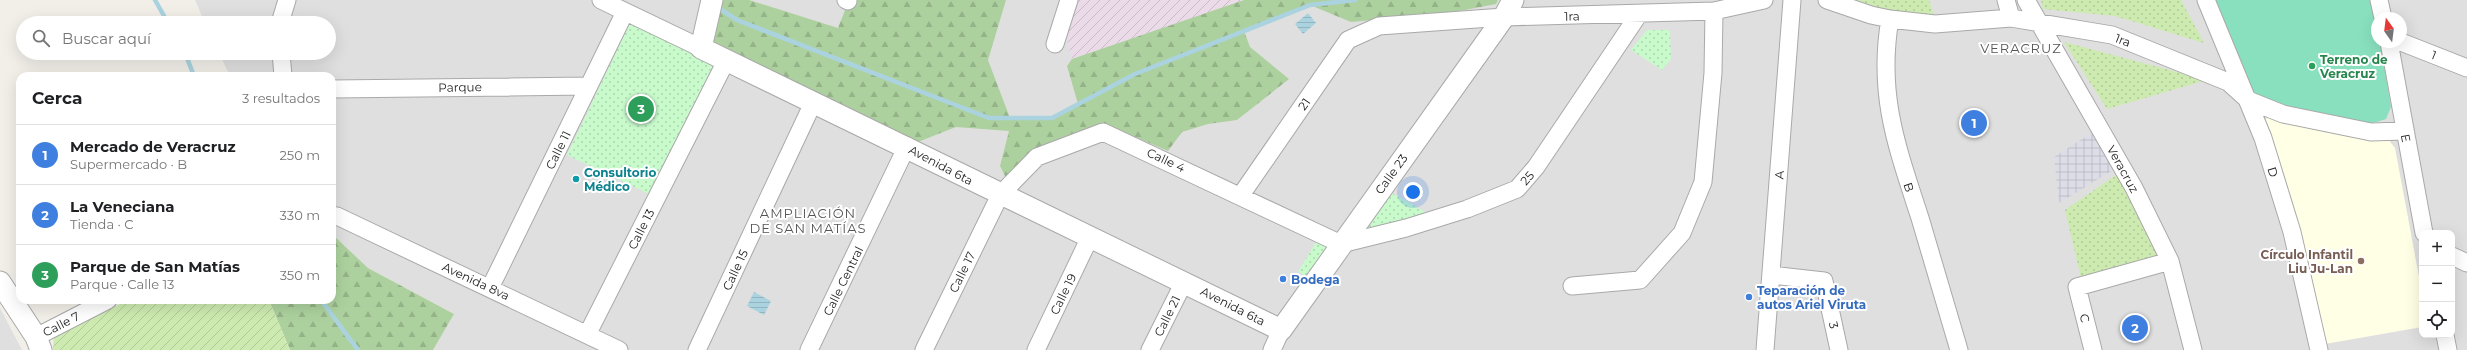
<!DOCTYPE html>
<html lang="es">
<meta charset="utf-8">
<style>
:root{--surface:#fff;--page:#f2f2f2;--text:#202124;--muted:#757577;--line:#e0e0e0;--accent:#2563eb}
body{margin:0;font-family:Montserrat,sans-serif;background:var(--page);color:var(--text)}
.controls{position:absolute;right:12px;bottom:12px;display:grid;overflow:hidden;border-radius:8px;box-shadow:0 4px 16px #0002}
.controls button{width:36px;height:36px;display:grid;place-items:center;padding:0;border:0;border-bottom:1px solid var(--line);background:var(--surface);color:var(--text);font:20px sans-serif}
.compass{position:absolute;left:2371px;top:12px;width:36px;height:36px;border-radius:50%;background:var(--surface);box-shadow:0 4px 16px #0002;rotate:346deg}
.you{position:absolute;left:1413px;top:192px;width:14px;height:14px;margin:-10px;border:3px solid #fff;border-radius:50%;background:#1a73e8;box-shadow:0 0 0 6px #1a73e833}
.badge{display:grid;place-items:center;width:26px;height:26px;border-radius:50%;background:var(--accent);color:#fff;font-size:13px;font-weight:700}
.pin{position:absolute;translate:-50% -50%;border:2px solid #fff;box-shadow:0 1px 4px #0006}
.list{margin:0;padding:0;list-style:none}
h2{display:flex;justify-content:space-between;align-items:center;height:52px;margin:0;padding:0 16px;font-size:17px}
h2 small{font-size:13px;font-weight:400;color:var(--muted)}
.list li{display:grid;grid-template-columns:26px 1fr auto;gap:12px;align-items:center;box-sizing:border-box;height:60px;padding:0 16px;border-top:1px solid var(--line)}
.list b{display:block;font-size:15px;white-space:nowrap}
.list p{margin:0;font-size:13px;white-space:nowrap;color:var(--muted)}
.list em{font-size:13px;font-style:normal;color:var(--muted)}
.icon{flex:none;width:22px;height:22px;fill:none;stroke:currentColor;stroke-width:2;stroke-linecap:round;stroke-linejoin:round}
.map{position:relative;flex:none;width:2467px;height:350px;overflow:hidden}
.search{position:absolute;background:var(--surface);box-shadow:0 4px 16px #0002;left:16px;top:16px;width:320px;height:44px;display:flex;align-items:center;gap:10px;box-sizing:border-box;padding:0 14px;border-radius:22px;color:var(--muted);font-size:15px}
.panel{position:absolute;background:var(--surface);box-shadow:0 4px 16px #0002;left:16px;top:72px;width:320px;height:232px;border-radius:12px}
.map>svg:first-child{display:block}
</style>
<div class="map">
<svg width="2467" height="350" viewBox="0 0 2467 350">
<defs>
<pattern id="industrial-furrows" width="10" height="10" patternUnits="userSpaceOnUse"><rect width="10" height="10" fill="#ebdbe8"/><path d="M-1 1l2-2M0 10L10 0M9 11l2-2" fill="none" stroke="#c9bcc7"/></pattern>
<pattern id="grass-dots" width="8" height="8" patternUnits="userSpaceOnUse"><rect width="8" height="8" fill="#cdebb0"/><path d="M2 2h.1M6 6h.1" fill="none" stroke="#b0c997" stroke-width="1.8" stroke-linecap="round"/></pattern>
<pattern id="forest-firs" width="22" height="20" patternUnits="userSpaceOnUse"><rect width="22" height="20" fill="#add19e"/><path d="M5 1l3.5 6h-7zM16 11l3.5 6h-7z" fill="#95b388"/></pattern>
<pattern id="park-dots" width="8" height="8" patternUnits="userSpaceOnUse"><rect width="8" height="8" fill="#c8facc"/><path d="M2 2h.1M6 6h.1" fill="none" stroke="#acd6af" stroke-width="1.8" stroke-linecap="round"/></pattern>
<pattern id="garden-furrows" width="10" height="10" patternUnits="userSpaceOnUse"><rect width="10" height="10" fill="#cdebb0"/><path d="M-1 1l2-2M0 10L10 0M9 11l2-2" fill="none" stroke="#b0c997"/></pattern>
<pattern id="plaza-grid" width="8" height="8" patternUnits="userSpaceOnUse"><rect width="8" height="8" fill="#dddde8"/><path d="M0 4h8M4 0v8" fill="none" stroke="#bdbdc7"/></pattern>
<pattern id="water-rules" width="6" height="5" patternUnits="userSpaceOnUse"><rect width="6" height="5" fill="#aad3df"/><path d="M0 2.5h6" fill="none" stroke="#92b5bf"/></pattern>
</defs>
<rect width="100%" height="100%" fill="#f2efe9"/>
<!-- residential -->
<path fill="#e0dfdf" fill-rule="evenodd" d="M195 0H2467V350H433L454 314 368 268 332 234V76H230L219 53H329V23H205ZM2377 18H2401V42H2377ZM2422 233H2452V335H2422Z
M0 308 22 350H0Z"/>
<!-- industrial -->
<path fill="url(#industrial-furrows)" d="M1075 0H1244L1072 59 1065 33Z"/>
<!-- education -->
<path fill="#ffffe5" d="M2273 116 2325 132 2363 138 2388 139 2395 148 2422 293V327L2325 344 2264 124 2267 117Z"/>
<!-- grass -->
<path fill="url(#grass-dots)" d="M1840 0H1929L1935 18 1907 17Z
M2041 0H2181L2204 43 2115 16 2043 9Z
M2064 42 2207 80 2107 109Z
M2119 173 2160 257 2081 278 2065 210Z"/>
<!-- forest -->
<path fill="url(#forest-firs)" d="M720 0H749L838 28 849 0H1006L988 60 1010 118H1052L1078 104 1067 66 1072 59 1244 0H1498L1496 4 1449 13 1351 22 1310 5 1244 31 1250 47 1289 79 1237 120 1208 124 1182 132 1168 151 1105 124 1006 178 1000 166 1009 131 956 127 913 144 708 46Z
M332 234 368 268 454 314 433 350H290L269 300H332Z"/>
<!-- park -->
<path fill="url(#park-dots)" d="M630 23 714 63 651 195 567 155Z
M1647 30H1670L1671 59 1662 70 1631 50Z
M1390 192 1429 214 1363 233Z
M1318 239 1330 247 1309 277 1298 272Z"/>
<!-- garden -->
<path fill="url(#garden-furrows)" d="M129 300H269L290 350H53L54 334Z"/>
<!-- pitch -->
<path fill="#88e0be" d="M2212 0H2373L2377 18V42H2380L2391 107 2386 119C2344 135 2293 110 2254 94Z"/>
<!-- plaza -->
<path fill="url(#plaza-grid)" d="M2093 132 2113 170 2059 203 2054 157Z"/>
<!-- water -->
<path fill="url(#water-rules)" d="M1308 13 1316 23 1303 34 1295 24Z
M754 292 771 301 764 315 747 306Z"/>
<g fill="none" stroke-linecap="round" stroke-linejoin="round">
<!-- stream -->
<path stroke="#aad3df" stroke-width="4.5" d="M155 0 168 23
M717 7 737 20 989 118H1052L1135 74 1310 5 1355 0
M185 53 194 76
M321 300 358 350"/>
<defs>
<path id="minor" d="M601 0 701 48
M846 0 848 1
M1827 0 1871 15 1890 19 1935 24 2011 18 2112 35 2228 82 2248 100 2283 114 2371 132 2404 131
M2006 0 2011 18
M2026 0 2134 188 2170 261 2193 350
M2206 0 2263 138 2292 232 2319 350
M2379 0 2383 18
M1890 19C1877 95 1897 147 1920 218 1933 262 1946 306 1959 350
M280 23 287 0
M2389 42 2424 233
M2401 42 2467 68
M1055 44 1069 0
M281 53 283 76
M332 89 588 86
M1241 195 1348 40 1379 26 1504 17 1714 11 1764 0
M332 215 337 216 619 350
M2452 256 2467 263
M1772 275 1824 281 1839 350
M1572 286 1640 280 1682 233 1703 182 1713 73 1714 11
M490 288 625 12
M588 333 726 61
M2445 335 2448 350
M36 337 108 300
M697 350 813 103
M809 350 907 146
M924 350 1000 195 1037 157 1103 132 1341 244 1406 228 1467 209 1517 189 1536 167 1639 14
M1036 350 1090 237
M1150 350 1184 282
M1272 350 1281 330
M1765 350 1792 0
M2093 350 2077 287 2170 261"/>
<path id="tertiary" d="M712 0 701 48 1281 330 1504 17 1513 0
M0 282 36 337 41 350"/>
</defs>
<!-- minor casing -->
<use href="#minor" stroke="#a9a9a9" stroke-width="19"/>
<!-- tertiary casing -->
<use href="#tertiary" stroke="#a9a9a9" stroke-width="23"/>
<!-- minor -->
<use href="#minor" stroke="#fff" stroke-width="17"/>
<!-- tertiary -->
<use href="#tertiary" stroke="#fff" stroke-width="21"/>
</g>
<!-- markers -->
<circle fill="#2e9e5b" stroke="#fff" stroke-width="1.5" cx="2312" cy="66" r="4"/>
<circle fill="#0f9aa8" stroke="#fff" stroke-width="1.5" cx="576" cy="179" r="4"/>
<circle fill="#8d6e63" stroke="#fff" stroke-width="1.5" cx="2361" cy="261" r="4"/>
<g fill="#3f7fe0" stroke="#fff" stroke-width="1.5">
<circle cx="1283" cy="279" r="4"/>
<circle cx="1749" cy="297" r="4"/>
</g>
<g text-anchor="middle" dominant-baseline="central" stroke-width="4" stroke-linejoin="round" paint-order="stroke">
<!-- street labels -->
<g font-size="12" fill="#222" stroke="#fff">
<text transform="translate(1572 16) rotate(-1)">1ra</text>
<text transform="translate(2123 40) rotate(21)">1ra</text>
<text transform="translate(2434 55) rotate(22)">1</text>
<text transform="translate(460 87) rotate(-1)">Parque</text>
<text transform="translate(1304 104) rotate(-55)">21</text>
<text transform="translate(2406 138) rotate(79)">E</text>
<text transform="translate(558 150) rotate(-64)">Calle 11</text>
<text transform="translate(1166 160) rotate(25)">Calle 4</text>
<text transform="translate(941 165) rotate(28)">Avenida 6ta</text>
<text transform="translate(2123 169) rotate(61)">Veracruz</text>
<text transform="translate(2273 172) rotate(73)">D</text>
<text transform="translate(1391 174) rotate(-54)">Calle 23</text>
<text transform="translate(1779 175) rotate(-86)">A</text>
<text transform="translate(1527 178) rotate(-49)">25</text>
<text transform="translate(1909 187) rotate(71)">B</text>
<text transform="translate(641 229) rotate(-63)">Calle 13</text>
<text transform="translate(735 270) rotate(-65)">Calle 15</text>
<text transform="translate(962 272) rotate(-64)">Calle 17</text>
<text transform="translate(476 281) rotate(25)">Avenida 8va</text>
<text transform="translate(843 281) rotate(-64)">Calle Central</text>
<text transform="translate(1063 294) rotate(-64)">Calle 19</text>
<text transform="translate(1233 306) rotate(27)">Avenida 6ta</text>
<text transform="translate(1167 316) rotate(-64)">Calle 21</text>
<text transform="translate(2085 318) rotate(76)">C</text>
<text transform="translate(61 324) rotate(-27)">Calle 7</text>
<text transform="translate(1834 325) rotate(77)">3</text>
</g>
<!-- leisure labels -->
<g font-size="12" font-weight="bold" fill="#27864d" stroke="#fff" text-anchor="start">
<text x="2320" y="59">Terreno de<tspan x="2320" dy="14">Veracruz</tspan></text>
</g>
<!-- culture labels -->
<g font-size="12" font-weight="bold" fill="#0d838f" stroke="#fff" text-anchor="start">
<text x="584" y="172">Consultorio<tspan x="584" dy="14">Médico</tspan></text>
</g>
<!-- education labels -->
<g font-size="12" font-weight="bold" fill="#785e54" stroke="#fff" text-anchor="end">
<text x="2353" y="254">Círculo Infantil<tspan x="2353" dy="14">Liu Ju-Lan</tspan></text>
</g>
<!-- shop labels -->
<g font-size="12" font-weight="bold" fill="#366cbe" stroke="#fff" text-anchor="start">
<text x="1291" y="279">Bodega</text>
<text x="1757" y="290">Teparación de<tspan x="1757" dy="14">autos Ariel Viruta</tspan></text>
</g>
<!-- neighbourhood labels -->
<g font-size="13" letter-spacing="1" fill="#555" stroke="#fff">
<text x="2021" y="48">VERACRUZ</text>
<text x="808" y="213">AMPLIACIÓN<tspan x="808" dy="15">DE SAN MATÍAS</tspan></text>
</g>
</g>
</svg>
<div class="controls">
<button>+</button>
<button>−</button>
<button><svg class="icon" aria-label="locate" viewBox="0 0 24 24"><circle cx="12" cy="12" r="6"/><path d="M12 2v4M12 18v4M2 12h4M18 12h4"/></svg></button>
</div>
<svg class="compass" viewBox="-18 -18 36 36"><path d="M0-13l5 13h-10z" fill="#e53935"/><path d="M0 13l5-13h-10z" fill="#757577"/></svg>
<div class="you"></div>
<div class="pin badge" style="left:1974px;top:123px;background:#3f7fe0">1</div>
<div class="pin badge" style="left:2135px;top:328px;background:#3f7fe0">2</div>
<div class="pin badge" style="left:641px;top:109px;background:#2e9e5b">3</div>
<div class="search"><svg class="icon" aria-label="search" viewBox="0 0 24 24"><circle cx="10" cy="10" r="6"/><path d="M15 15l6 6"/></svg>Buscar aquí</div>
<section class="panel">
<h2>Cerca<small>3 resultados</small></h2>
<ul class="list">
<li><span class="badge" style="background:#3f7fe0">1</span><div><b>Mercado de Veracruz</b><p>Supermercado · B</p></div><em>250 m</em></li>
<li><span class="badge" style="background:#3f7fe0">2</span><div><b>La Veneciana</b><p>Tienda · C</p></div><em>330 m</em></li>
<li><span class="badge" style="background:#2e9e5b">3</span><div><b>Parque de San Matías</b><p>Parque · Calle 13</p></div><em>350 m</em></li>
</ul>
</section>
</div>
